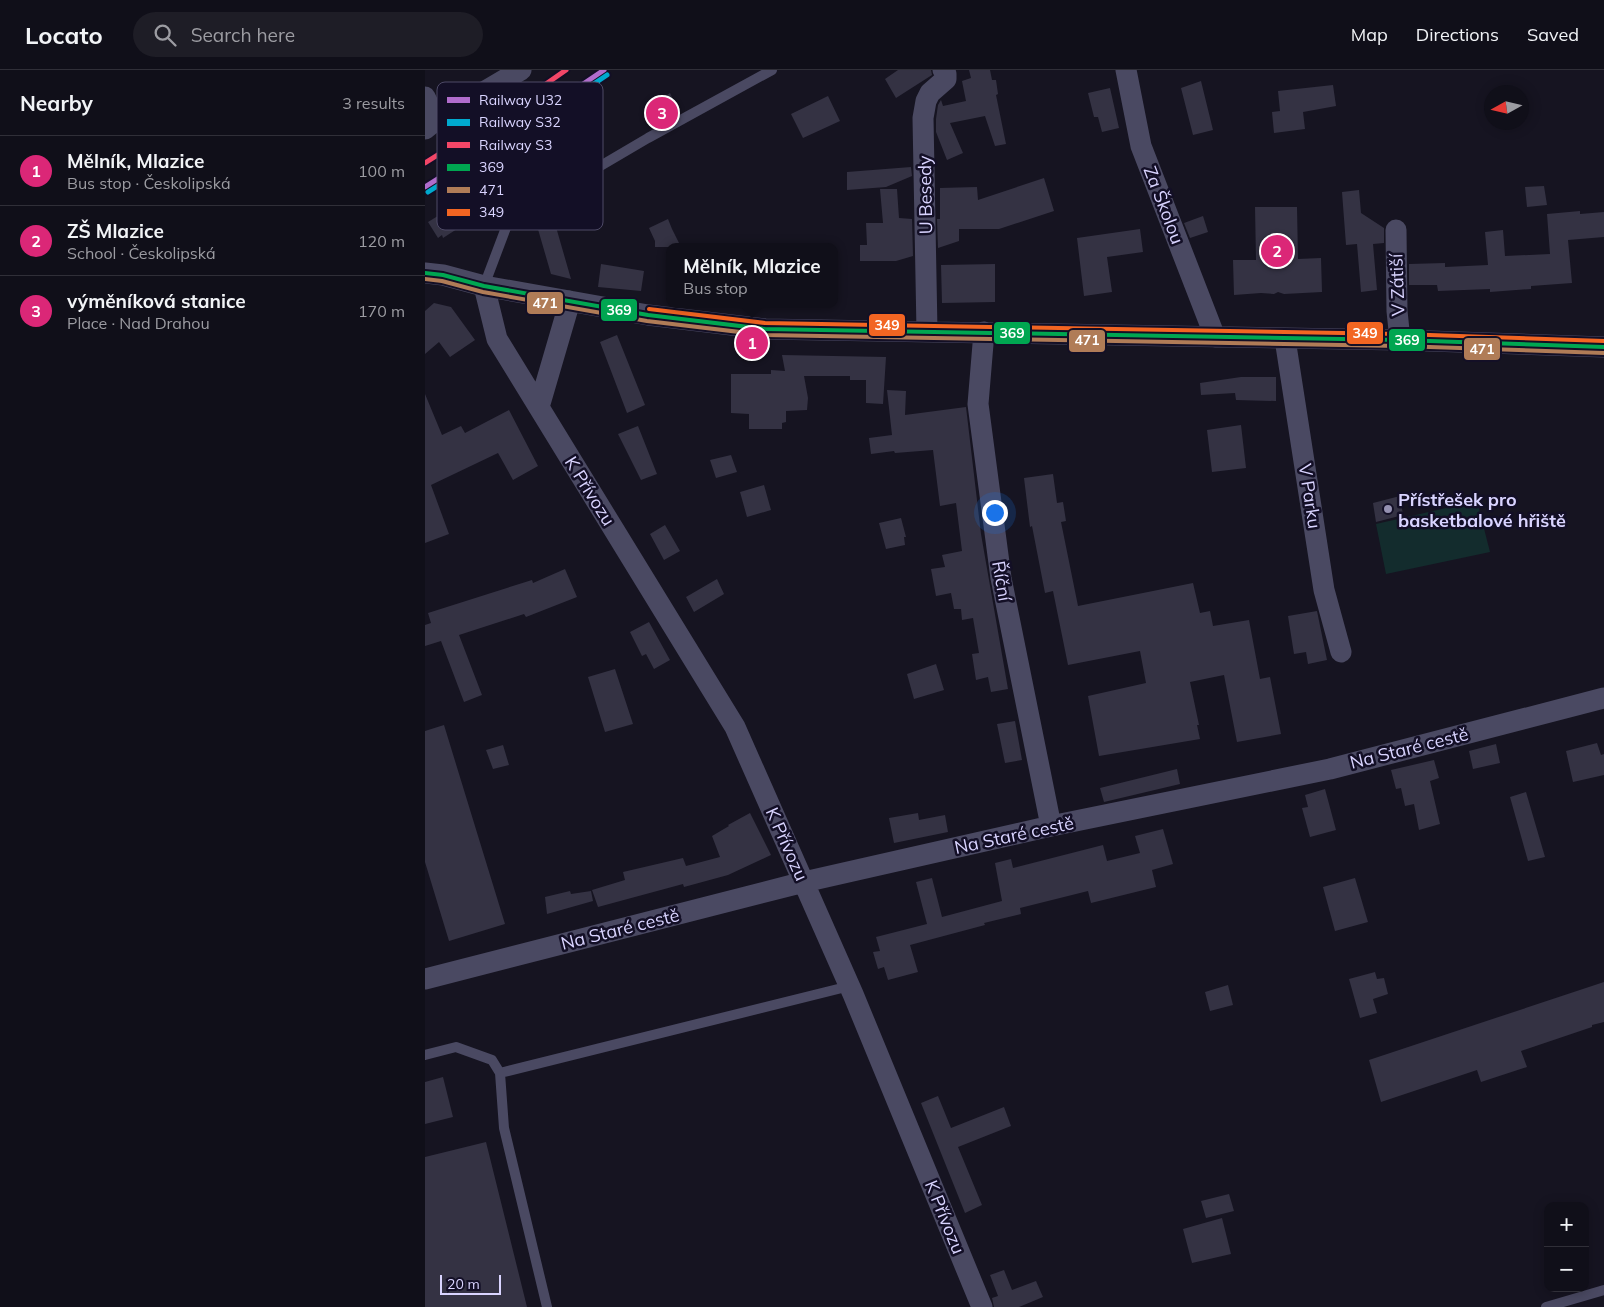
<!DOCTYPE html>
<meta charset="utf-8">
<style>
:root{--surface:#100f19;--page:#1e1d26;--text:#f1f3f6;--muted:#9c9ca2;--line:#302f38;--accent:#db2777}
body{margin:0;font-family:Mulish,sans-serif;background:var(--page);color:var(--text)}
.controls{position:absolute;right:15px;bottom:15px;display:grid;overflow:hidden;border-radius:10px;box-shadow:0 2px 12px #0003}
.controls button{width:45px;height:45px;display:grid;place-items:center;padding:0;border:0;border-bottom:1px solid var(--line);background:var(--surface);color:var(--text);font:25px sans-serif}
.compass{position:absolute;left:1059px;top:15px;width:45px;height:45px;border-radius:50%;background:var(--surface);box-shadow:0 2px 12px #0003;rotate:262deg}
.scale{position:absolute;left:15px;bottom:12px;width:61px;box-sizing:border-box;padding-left:5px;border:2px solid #d9d4ff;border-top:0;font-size:14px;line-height:18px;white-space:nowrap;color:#d9d4ff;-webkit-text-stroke:4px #130f26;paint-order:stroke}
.you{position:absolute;left:569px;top:442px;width:18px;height:18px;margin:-12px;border:4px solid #fff;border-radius:50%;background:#1a73e8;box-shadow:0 0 0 8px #1a73e833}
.badge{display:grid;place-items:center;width:32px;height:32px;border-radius:50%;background:var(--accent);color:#fff;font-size:16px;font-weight:700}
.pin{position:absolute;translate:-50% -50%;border:2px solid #fff;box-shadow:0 1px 5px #0006}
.popup{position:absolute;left:241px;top:173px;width:172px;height:65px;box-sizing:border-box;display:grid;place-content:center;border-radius:10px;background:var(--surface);filter:drop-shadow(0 1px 4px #0005);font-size:16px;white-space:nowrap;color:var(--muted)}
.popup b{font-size:19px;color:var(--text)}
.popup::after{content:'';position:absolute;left:50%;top:100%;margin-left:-10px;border:10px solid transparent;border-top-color:var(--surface)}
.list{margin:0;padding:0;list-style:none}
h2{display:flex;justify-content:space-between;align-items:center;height:65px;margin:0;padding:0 20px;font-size:21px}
h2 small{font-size:16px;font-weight:400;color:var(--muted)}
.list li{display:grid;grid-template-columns:32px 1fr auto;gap:15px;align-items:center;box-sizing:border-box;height:70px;padding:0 20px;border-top:1px solid var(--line)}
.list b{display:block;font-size:19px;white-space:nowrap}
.list p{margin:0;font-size:16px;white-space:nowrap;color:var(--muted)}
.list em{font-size:16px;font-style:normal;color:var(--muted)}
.icon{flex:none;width:28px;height:28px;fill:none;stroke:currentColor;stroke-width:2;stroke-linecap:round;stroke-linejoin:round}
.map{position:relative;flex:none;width:1179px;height:1237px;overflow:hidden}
header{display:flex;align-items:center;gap:30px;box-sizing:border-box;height:70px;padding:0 25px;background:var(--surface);border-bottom:1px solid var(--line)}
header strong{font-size:24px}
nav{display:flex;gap:28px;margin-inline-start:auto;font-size:18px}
.search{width:350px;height:45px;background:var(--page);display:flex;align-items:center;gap:12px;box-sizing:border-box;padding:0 18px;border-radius:28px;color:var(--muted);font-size:19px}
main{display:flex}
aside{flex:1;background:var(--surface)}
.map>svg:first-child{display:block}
</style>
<header>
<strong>Locato</strong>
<div class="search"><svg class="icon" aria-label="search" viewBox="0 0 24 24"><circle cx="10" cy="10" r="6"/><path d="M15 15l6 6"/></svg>Search here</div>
<nav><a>Map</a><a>Directions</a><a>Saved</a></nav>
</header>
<main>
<aside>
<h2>Nearby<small>3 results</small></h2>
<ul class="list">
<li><span class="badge">1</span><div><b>Mělník, Mlazice</b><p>Bus stop · Českolipská</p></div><em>100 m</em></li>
<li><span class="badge">2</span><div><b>ZŠ Mlazice</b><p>School · Českolipská</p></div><em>120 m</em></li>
<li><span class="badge">3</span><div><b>výměníková stanice</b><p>Place · Nad Drahou</p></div><em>170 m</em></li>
</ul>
</aside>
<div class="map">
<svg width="1179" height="1237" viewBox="0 0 1179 1237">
<rect width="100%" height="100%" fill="#161421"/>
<!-- green -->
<path fill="#132c2d" d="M1052 431 1065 482 961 504 951 454Z"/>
<!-- building -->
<path fill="#343243" d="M473 0H506L507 5 471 28 460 9Z
M544 0H565L567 10H571L573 24 571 25 581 74 570 76 560 46 525 53 538 83 522 90 511 62V49L513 35 516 30 518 36 541 31 537 11 546 8Z
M776 11 788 60 768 65 756 18Z
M908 15 911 36 878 42 880 59 849 63 847 42 855 41 853 21Z
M685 18 694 58 677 62 673 47H669L663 23Z
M245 23 254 43 229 57 219 41Z
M403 26 415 51 378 68 366 44Z
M118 66 132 86 99 107 87 89Z
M486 97 487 106 461 117 422 120V102Z
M619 108 629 141 574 159H534V171L513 178 512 149H515V118L552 117 553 130Z
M167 116 176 134 131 157 146 209 126 204 108 142 126 136Z
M1119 116 1122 135 1102 137 1100 117Z
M455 119H472L474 148 487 149 488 186 471 191H435V175H442L441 153H458Z
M934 120 936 143 959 158V173L948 174 952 220 936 222 932 174 921 175 917 122Z
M830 137H872L873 189 896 188 897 222 859 224 853 222 849 224 836 223 809 225 808 190H831Z
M21 141 32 159 18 168 17 165 13 168 3 152Z
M1155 141V144L1179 142V167L1143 170 1147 213 1106 216V219L1065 222V219L1013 221 1012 215H984V194L1020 193V197L1063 195 1060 162 1078 160 1080 186 1125 184 1122 144Z
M778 146 783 162 765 168 759 153Z
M243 149 247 159 256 177H230V171L224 158Z
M715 159 718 182 682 187 687 222 659 226 652 168Z
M176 194 219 201 216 221 173 217Z
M570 194V232L517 233 516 195Z
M9 233 26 237 50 270 25 287 14 272 0 284V241Z
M192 265 220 335 202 343 175 272Z
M357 285 461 287 458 334 441 333V310H425V306H379L383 328 382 340 361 341V352L357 353V359H324V344L306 343V304H346V300L360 301Z
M816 307H851V331L811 330 810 323 776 325 775 313Z
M462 320 481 321 480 345 541 337 556 464 583 619 566 622 563 607 551 610 547 584 554 583 548 548 537 550 536 539H529L526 523 511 526 506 499 520 497 517 485 537 481 531 433 515 436 508 380 470 383 469 381 446 384 444 368 467 365Z
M0 324 17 365 36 356 40 363 84 340 113 396 88 410 73 383 6 415 24 464 0 473Z
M816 355 821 398 787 402 782 360Z
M213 356 232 404 216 410 193 364Z
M306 385 312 402 291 408 285 390Z
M628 404 632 433 638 432 641 451 636 452 653 536 768 513 775 543 785 541 788 556 824 550 835 609 845 607 856 664 812 672 799 605 765 612 774 655H772L775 669 674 686 663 626 721 613 715 581 643 595 628 521 620 523 607 456 605 457 599 408Z
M339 415 346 440 322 447 315 422Z
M975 426 978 445 951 452 948 433Z
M476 448 481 467H479L480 475 461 479 454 453Z
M240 455 255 481 239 490 225 464Z
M140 499 152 527 101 547 99 544 34 565 57 625 39 632 16 571 0 576V555L6 553 3 543 107 510 108 513Z
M292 509 299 524 269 542 261 527Z
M892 541 902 590 883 594 881 582 869 584 863 546Z
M224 552 245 590 229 599 221 584 217 586 205 562Z
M511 594 519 620 489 629 482 604Z
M190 599 208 654 180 662 163 607Z
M590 651 597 690 580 693 572 654Z
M19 655 80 854 24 871 0 792V661Z
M1172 673 1176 685 1179 684V705L1148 712 1141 681Z
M1071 674 1075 693 1048 699 1044 681Z
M78 675 84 695 68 699 61 680Z
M1009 690 1014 708 1005 711 1015 754 994 760 989 734 980 736 976 718 971 719 966 700Z
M752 699 755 714 679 732 675 718Z
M900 719 911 760 885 767 877 738 883 737 880 725Z
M1101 722 1120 787 1103 791 1085 727Z
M325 743 346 785 303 805 259 817 258 814 173 837 167 820 200 810 198 802 258 788 261 796 295 787 287 766 304 756 303 755Z
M493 743 494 750 520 745 523 762 469 773 464 748Z
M738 759 748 794 727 800 731 817 666 833 663 821 595 838 596 844 559 853 560 855 485 875 493 902 463 910 459 897 453 899 448 882 455 881 451 867 502 854 491 812 507 808 517 847 577 831 570 793 586 789 588 798 678 775 682 791 715 783 710 766Z
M930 808 943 852 910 861 898 817Z
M145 821 146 824 166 821 168 831 122 844 120 827Z
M950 902 952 909 959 908 963 924 948 929 952 943 935 948 924 909Z
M1179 912V952L1167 955V957L1096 981 1102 997 1056 1012 1052 1000 956 1032 944 990Z
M803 915 808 935 785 941 780 922Z
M18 1007 28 1047 0 1054V1012Z
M513 1026 526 1058 579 1037 586 1056 533 1077 557 1135 540 1143 496 1033Z
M61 1072 102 1237H0V1087Z
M804 1124 809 1141 781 1148 776 1131Z
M797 1148 806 1184 767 1193 758 1159Z
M579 1200 587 1220 611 1211 618 1227 594 1237H569L567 1228 573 1226 565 1205Z"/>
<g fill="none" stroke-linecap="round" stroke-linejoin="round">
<!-- service -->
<path stroke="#4a4962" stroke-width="10" d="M59 216 82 155 103 135 155 108 223 68 347 0
M0 985 31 977 67 990 75 1003 79 1058 122 1237
M75 1003 425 916
M1121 1237 1179 1220"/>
<!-- minor -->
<path stroke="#4a4962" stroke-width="21" d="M701 0 716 76 790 267
M0 27 11 50
M0 59 11 50 96 0
M971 160 972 241 975 270
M0 203 18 205 59 216 223 245 340 259 975 270 1179 277
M59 216 72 269 310 657 428 924 557 1237
M502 261 498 48 501 31 505 23 521 9V4L518 0
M559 262 553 334 576 508 626 756
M860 269 899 520 916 582
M114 337 145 231
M0 909 379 812 626 756 905 699 1179 628"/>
<defs>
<path id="bus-1" d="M0 203 18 205 59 216 223 245 340 259 975 270 1179 277"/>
<path id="bus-2" d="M0 209 17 211 58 222 222 251 340 265 975 276 1179 283"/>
<path id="bus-3" d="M224 239 340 253 975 264 1179 271"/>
</defs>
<!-- bus-1 casing -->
<use href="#bus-1" stroke="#130f26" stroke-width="8"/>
<!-- bus-2 casing -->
<use href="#bus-2" stroke="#130f26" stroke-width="8"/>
<!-- bus-3 casing -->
<use href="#bus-3" stroke="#130f26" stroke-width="8"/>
<!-- bus-1 -->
<use href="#bus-1" stroke="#00a651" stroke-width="4"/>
<!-- bus-2 -->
<use href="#bus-2" stroke="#b07c57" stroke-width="4"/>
<!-- bus-3 -->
<use href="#bus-3" stroke="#f26522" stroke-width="4"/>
<defs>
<path id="rail-1" d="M0 117 87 62 179 0"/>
<path id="rail-2" d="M3 122 90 67 182 5"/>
<path id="rail-3" d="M0 93 78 44 141 0"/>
</defs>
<!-- rail-1 casing -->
<use href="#rail-1" stroke="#130f26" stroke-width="9"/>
<!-- rail-2 casing -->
<use href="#rail-2" stroke="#130f26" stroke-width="9"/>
<!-- rail-3 casing -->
<use href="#rail-3" stroke="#130f26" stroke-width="9"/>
<!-- rail-1 -->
<use href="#rail-1" stroke="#b06ccc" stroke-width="5"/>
<!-- rail-2 -->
<use href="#rail-2" stroke="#00a9ce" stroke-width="5"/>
<!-- rail-3 -->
<use href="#rail-3" stroke="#f34667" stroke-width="5"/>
</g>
<!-- markers -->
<circle fill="#9591b1" stroke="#130f26" stroke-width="2" cx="963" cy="439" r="5"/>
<g text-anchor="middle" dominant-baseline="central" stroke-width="5" stroke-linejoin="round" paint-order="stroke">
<!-- street labels -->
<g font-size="18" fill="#d9d4ff" stroke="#130f26">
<text transform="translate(500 125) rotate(-91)">U Besedy</text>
<text transform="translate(739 135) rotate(69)">Za Školou</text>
<text transform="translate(972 215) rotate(-92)">V Zátiší</text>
<text transform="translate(165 421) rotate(58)">K Přívozu</text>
<text transform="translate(885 426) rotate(81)">V Parku</text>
<text transform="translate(577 511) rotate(80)">Říční</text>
<text transform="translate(984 678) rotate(-14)">Na Staré cestě</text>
<text transform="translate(589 765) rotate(-12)">Na Staré cestě</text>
<text transform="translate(362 774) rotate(66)">K Přívozu</text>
<text transform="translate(195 859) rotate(-14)">Na Staré cestě</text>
<text transform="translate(520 1147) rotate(68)">K Přívozu</text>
</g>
<!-- poi labels -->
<g font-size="18" font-weight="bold" fill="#d9d4ff" stroke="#130f26" text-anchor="start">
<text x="973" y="429">Přístřešek pro<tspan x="973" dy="21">basketbalové hřiště</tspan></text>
</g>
</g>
<!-- legend -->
<rect x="12" y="12" width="166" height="148" rx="8" fill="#130f26" stroke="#4e4a67" stroke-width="1"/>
<rect x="22" y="27" width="23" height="6" fill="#b06ccc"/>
<rect x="22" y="49" width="23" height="7" fill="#00a9ce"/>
<rect x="22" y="72" width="23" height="6" fill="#f34667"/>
<rect x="22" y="94" width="23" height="7" fill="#00a651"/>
<rect x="22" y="117" width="23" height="6" fill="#b07c57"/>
<rect x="22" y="139" width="23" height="7" fill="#f26522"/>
<g font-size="14" fill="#d9d4ff">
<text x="54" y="35">Railway U32</text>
<text x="54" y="57">Railway S32</text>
<text x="54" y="80">Railway S3</text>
<text x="54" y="102">369</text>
<text x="54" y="125">471</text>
<text x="54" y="147">349</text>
</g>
<g stroke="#130f26" stroke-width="2">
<rect x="101" y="221" width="38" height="24" rx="5" fill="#b07c57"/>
<rect x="175" y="228" width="38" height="24" rx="5" fill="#00a651"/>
<rect x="443" y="243" width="38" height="24" rx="5" fill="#f26522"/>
<rect x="568" y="251" width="38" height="24" rx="5" fill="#00a651"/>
<rect x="921" y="251" width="38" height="24" rx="5" fill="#f26522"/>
<rect x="963" y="258" width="38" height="24" rx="5" fill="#00a651"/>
<rect x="643" y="259" width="38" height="24" rx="5" fill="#b07c57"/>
<rect x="1038" y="267" width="38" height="24" rx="5" fill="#b07c57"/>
</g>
<g font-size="14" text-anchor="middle" font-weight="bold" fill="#fff">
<text x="120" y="238">471</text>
<text x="194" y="245">369</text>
<text x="462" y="260">349</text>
<text x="587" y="268">369</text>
<text x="940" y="268">349</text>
<text x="982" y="275">369</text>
<text x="662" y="275">471</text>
<text x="1057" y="284">471</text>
</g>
</svg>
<div class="controls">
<button>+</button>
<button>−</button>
</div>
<svg class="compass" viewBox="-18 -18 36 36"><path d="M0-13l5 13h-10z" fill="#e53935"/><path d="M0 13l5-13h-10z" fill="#9c9ca2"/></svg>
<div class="scale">20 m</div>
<div class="you"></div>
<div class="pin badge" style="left:327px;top:273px">1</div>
<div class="popup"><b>Mělník, Mlazice</b>Bus stop</div>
<div class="pin badge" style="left:852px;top:181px">2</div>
<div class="pin badge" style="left:237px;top:43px">3</div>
</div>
</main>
